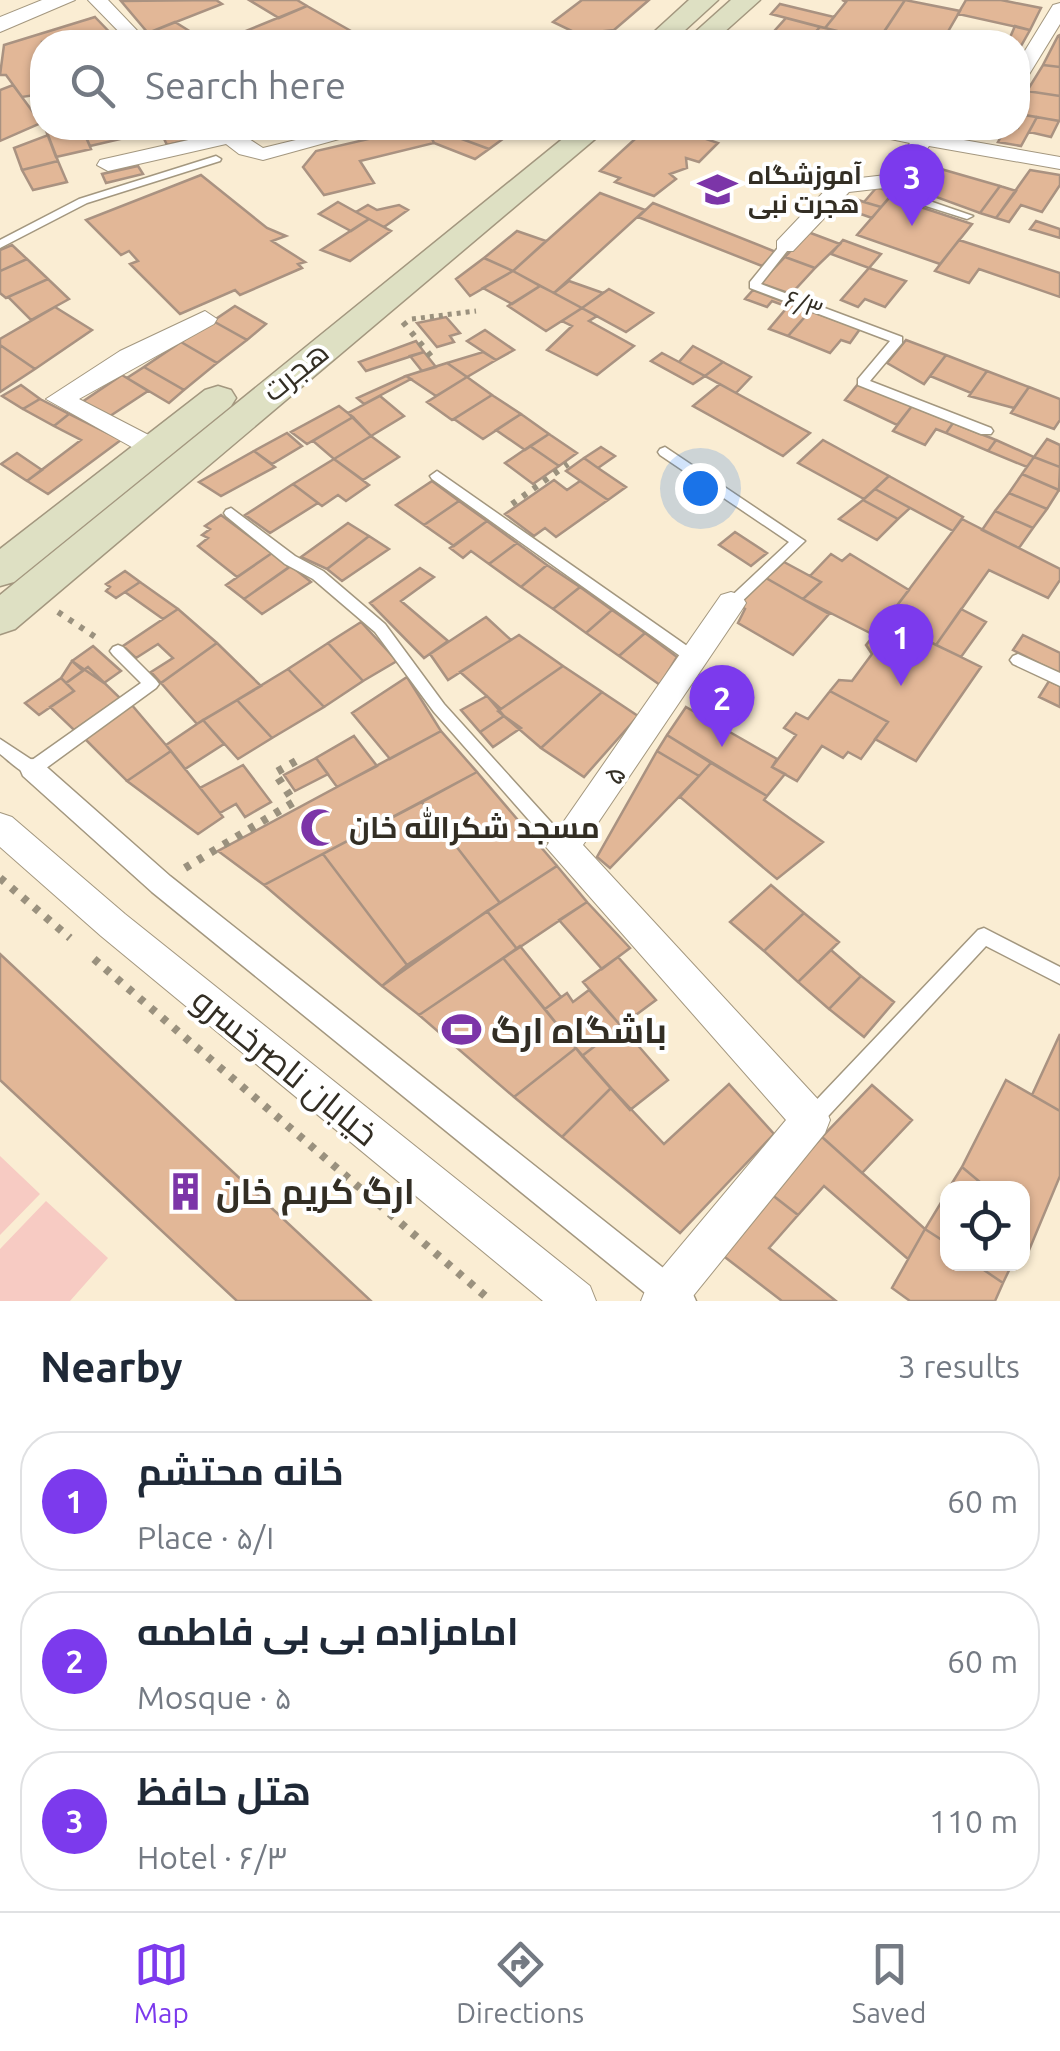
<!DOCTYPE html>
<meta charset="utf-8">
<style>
:root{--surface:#fff;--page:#f2f2f3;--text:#1f2937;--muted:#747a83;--line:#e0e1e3;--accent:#7c3aed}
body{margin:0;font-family:Ubuntu,Cairo,sans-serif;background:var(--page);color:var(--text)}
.controls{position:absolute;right:30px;bottom:30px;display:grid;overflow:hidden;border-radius:20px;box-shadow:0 2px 8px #0004}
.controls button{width:90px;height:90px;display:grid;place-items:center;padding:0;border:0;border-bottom:2px solid var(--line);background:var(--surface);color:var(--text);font:50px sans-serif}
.you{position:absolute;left:700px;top:488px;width:35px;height:35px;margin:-25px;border:8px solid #fff;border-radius:50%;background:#1a73e8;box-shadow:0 0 0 15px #1a73e833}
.badge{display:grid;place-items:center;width:65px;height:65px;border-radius:50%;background:var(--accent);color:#fff;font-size:32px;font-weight:700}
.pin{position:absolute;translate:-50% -82px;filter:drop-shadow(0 2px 5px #0008)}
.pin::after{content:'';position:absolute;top:52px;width:35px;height:30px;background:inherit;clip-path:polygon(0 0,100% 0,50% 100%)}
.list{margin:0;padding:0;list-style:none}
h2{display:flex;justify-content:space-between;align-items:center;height:130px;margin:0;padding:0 40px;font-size:42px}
h2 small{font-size:32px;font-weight:400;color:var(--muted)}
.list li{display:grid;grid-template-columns:65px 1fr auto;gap:30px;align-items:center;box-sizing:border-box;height:140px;margin:0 20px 20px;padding:0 20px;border:2px solid var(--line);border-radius:40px}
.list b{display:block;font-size:38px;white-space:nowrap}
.list p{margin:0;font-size:32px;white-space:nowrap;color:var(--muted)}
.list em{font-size:32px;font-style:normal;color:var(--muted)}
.icon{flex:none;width:55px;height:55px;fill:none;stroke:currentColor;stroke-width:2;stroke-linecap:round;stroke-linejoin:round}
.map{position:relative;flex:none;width:1060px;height:1301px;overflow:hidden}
.search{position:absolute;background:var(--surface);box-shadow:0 2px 8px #0004;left:30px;right:30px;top:30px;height:110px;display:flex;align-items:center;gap:25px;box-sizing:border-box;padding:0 35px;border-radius:40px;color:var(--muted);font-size:38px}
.sheet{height:610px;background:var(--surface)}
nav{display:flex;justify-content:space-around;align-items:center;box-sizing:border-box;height:140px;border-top:2px solid var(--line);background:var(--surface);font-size:28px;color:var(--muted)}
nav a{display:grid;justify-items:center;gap:5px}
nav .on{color:var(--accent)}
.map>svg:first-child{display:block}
</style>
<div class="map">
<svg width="1060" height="1301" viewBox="0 0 1060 1301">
<rect width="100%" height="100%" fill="#faedd3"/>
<!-- green -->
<path fill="#f7cbc3" d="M0 1156 40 1194 0 1235Z
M46 1201 108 1258 70 1301H0V1249Z"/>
<!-- building -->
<path fill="#e2b797" stroke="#a99281" stroke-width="2.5" d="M216 0 222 4 148 33 121 1Z
M249 0H297L307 6 279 18Z
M582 0H649L614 30 578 34 553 22Z
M905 0 878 41 825 28 846 2 842 0Z
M905 0 960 11 942 42 883 33Z
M966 0H1001L1041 8 1030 30 958 14Z
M780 4 834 17 825 28 771 14Z
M307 6 351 31 324 42H219Z
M95 17 119 42H42V94L22 97 6 75H0L4 45Z
M786 18 820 27 806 42 768 38Z
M175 22 207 42H157L148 33Z
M1015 26 1030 30 1021 46 1008 42Z
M820 27 825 28 874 40 806 42Z
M948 32 990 40 942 42Z
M1060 35V67L1043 65 1058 36Z
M1043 65 1060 67V96L1027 91Z
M13 85 41 123 0 141V90Z
M1027 91 1060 96V121L1018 114Z
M1018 114 1037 117 1021 146 998 142 1006 128H1018Z
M1037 117 1059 121 1051 137 1029 132Z
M45 128H82L91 149 56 157Z
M82 128H120L125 138 90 146Z
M159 128H198L206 136 167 145Z
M416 128H427L434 143 360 161 374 183 324 195 303 167 316 151Z
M427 128H432L489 149 475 159 434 143Z
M432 128H518L489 149Z
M647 128H674L718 143 699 162 686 158 687 168 670 174 676 179 654 196 615 182 620 178 600 171Z
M48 135 58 161 22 170 14 148Z
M58 161 67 182 33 190 22 170Z
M138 166 143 174 106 183 102 174Z
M934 167 1000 186 980 213 917 190Z
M1030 170 1060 175V185L1042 212 1021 205 1009 222 996 218Z
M201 175 267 228 286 236 272 241 305 262 298 264 302 268 240 295 235 290 180 314 130 264 138 261 129 251 121 255 86 220Z
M1000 186 1016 191 996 218 980 213Z
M877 187 893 193 881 207 864 202Z
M600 193 645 210 554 293 513 271Z
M845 195 864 202 881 207 872 218 835 205Z
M890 197 972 224 940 264 857 235Z
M338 202 356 212 369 219 351 231 319 214Z
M653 203 776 252 762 266 638 217Z
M368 205 377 210 399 205 408 210 384 227 356 212Z
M369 219 391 231 350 261 321 250Z
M1036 221 1060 229V238L1030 229Z
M517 231 546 241 513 271 484 258Z
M808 232 840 244 815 268 785 257Z
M843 240 881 254 869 268 831 254Z
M959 240 1060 273V297L979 269 969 283 935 271Z
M12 245 27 259 0 271V250Z
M785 257 815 268 791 294 760 283Z
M484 258 513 271 470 296 456 279Z
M27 259 48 279 6 298 0 293V271Z
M869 268 906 281 885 307 865 299 858 307 841 300Z
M513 271 540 286 512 304 483 288Z
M48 279 69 299 31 320 8 297Z
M569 281 603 293 582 308 554 293Z
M540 286 554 293 582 308 546 331 508 306Z
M609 289 653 313 626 332 582 308Z
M753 290 790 304 788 307 772 301 767 307 745 299Z
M790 304 810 311 788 336 769 329Z
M235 306 266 324 247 340 213 321Z
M55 307 92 330 35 369 0 345V339Z
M582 308 597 316 589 321 634 346 597 375 547 350 572 326 562 321Z
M810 311 860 329 850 343 841 340 830 353 788 336Z
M446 317 460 333 450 336 454 342 437 347 417 323Z
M213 321 247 340 217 363 181 342Z
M485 330 514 350 496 360 467 341Z
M906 340 946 355 924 384 887 363Z
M416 341 424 352 366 371 359 362Z
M181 342 217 363 184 390 144 367Z
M0 345 35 369 0 392Z
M693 346 723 362 705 376 679 362Z
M424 352 436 367 422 371 410 356Z
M483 352 496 360 467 377 447 363Z
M662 353 679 362 705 376 693 384 651 361Z
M946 355 987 371 971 393 930 376Z
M723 362 751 377 736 393 705 376Z
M447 363 467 377 436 396 406 376Z
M144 367 184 390 169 403 127 378Z
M987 371 1029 387 1014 408 969 396Z
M122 375 148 391 107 418 82 402Z
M406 376 411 379 364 404 357 398Z
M467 377 492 395 452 420 427 402Z
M720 384 736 393 810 433 783 456 693 406Z
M858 384 912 406 897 425 845 400Z
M21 385 40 399 23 409 2 396Z
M1029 387 1060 399V420L1054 429 1011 413Z
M492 395 521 414 483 439 454 419Z
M380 396 404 416 371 436 348 413Z
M40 399 69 414 54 426 23 409Z
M339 406 353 417 307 444 291 432Z
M912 406 953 423 946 433 936 429 925 445 893 431Z
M69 414 121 440 48 494 27 481 81 440 54 426Z
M521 414 549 434 525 450 496 430Z
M353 417 371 436 334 459 313 441Z
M953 423 991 438 996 440 988 451 946 433Z
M287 433 302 446 272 464 254 451Z
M549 434 577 453 559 466 530 446Z
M371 436 399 457 363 480 334 459Z
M1047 439 1060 445V467L1034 457Z
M823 440 865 463 889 476 864 499 798 463Z
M996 440 1034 457 1027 467 988 451Z
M530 446 559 466 533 484 505 463Z
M601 447 615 456 598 468 584 458Z
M254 451 275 467 221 496 199 482Z
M17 453 42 470 27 481 1 464Z
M1034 457 1060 467 1059 490 1022 474Z
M584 458 598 468 626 487 608 500 566 471Z
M334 459 369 485 346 501 338 495 322 506 293 484Z
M1022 474 1059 490 1047 509 1009 493Z
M889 476 945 507 963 517 953 531 875 489Z
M554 480 567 490 580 481 608 500 556 537 545 528 534 536 505 514Z
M432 481 459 501 424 525 396 505Z
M293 484 318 503 270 533 245 515Z
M875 489 910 508 898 519 863 500Z
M1009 493 1047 509 1033 528 995 511Z
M863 500 898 519 877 540 839 519Z
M459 501 487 521 454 546 424 525Z
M995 511 1033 528 1019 548 982 530Z
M221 515 272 553 237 577 198 546 208 538 202 535 210 529 205 526Z
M962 519 1060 569V580L1048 598 989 570 936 645 886 620Z
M487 521 517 543 489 564 471 551 463 558 450 548Z
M348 523 369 536 327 569 301 557Z
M735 532 767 553 751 566 719 545Z
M369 536 389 549 342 581 327 569Z
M517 543 547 565 521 587 489 564Z
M272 553 289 567 244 599 226 585Z
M831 554 842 561 850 554 909 590 874 635 803 599 821 582 810 576Z
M784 562 810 576 821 582 803 599 766 578Z
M547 565 580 587 553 609 521 587Z
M291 566 311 582 262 614 244 599Z
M420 568 434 577 401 601 448 641 424 658 370 603Z
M125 571 140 582 116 598 106 591 110 587 106 584Z
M766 578 829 614 793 655 738 623 745 609 738 604Z
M140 582 178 609 163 619 125 592Z
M580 587 612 610 586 633 553 609Z
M178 609 217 643 161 683 151 672 173 658 158 644 136 658 123 646Z
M961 609 986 622 961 657 936 645Z
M612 610 645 633 619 656 586 633Z
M486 617 511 640 448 680 430 654Z
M886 620 981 667 916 761 875 739 888 722 830 691 839 680 852 681 872 654 866 645Z
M361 622 397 661 363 681 328 643Z
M645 633 677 657 660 685 619 656Z
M519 635 563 666 501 709 460 672Z
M1023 635 1060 653V674L1013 650Z
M217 643 261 686 197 724 161 683Z
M328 643 363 681 324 707 288 669Z
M93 646 121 671 104 683 72 661Z
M72 661 83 671 66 683 61 678Z
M563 666 602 692 541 748 498 711Z
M88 667 120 698 74 730 50 707 74 691 66 683Z
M288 669 324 707 272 738 237 700Z
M407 677 441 731 390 759 352 713Z
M61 678 74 691 39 715 25 703Z
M1049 681 1060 686V707L1039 697Z
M830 691 888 722 861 759 848 752 843 758 822 746 797 781 772 767 796 735 784 728 796 713 808 719Z
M602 692 638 716 584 777 541 748Z
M487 696 504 716 480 732 461 710Z
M237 700 272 738 238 759 203 720Z
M131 704 171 751 127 781 82 736Z
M686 707 777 759 772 767 785 774 767 796 667 735Z
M504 716 521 728 493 747 480 732Z
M203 720 224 744 185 769 166 745Z
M441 731 477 772 264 885 218 851Z
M667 735 711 763 699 776 657 751Z
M354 736 377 766 337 787 316 758Z
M171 751 223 817 198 834 127 781Z
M657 751 699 776 610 868 597 857Z
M316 758 328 774 295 791 284 775Z
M711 763 767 796 764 800 823 842 777 879 680 797Z
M243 765 271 802 245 817 236 804 220 813 200 788Z
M477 772 557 866 500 903 422 802Z
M422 802 500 903 407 965 323 854Z
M323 854 407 965 382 986 264 885Z
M557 866 587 902 517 949 487 911Z
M771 885 804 913 764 951 730 922Z
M587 902 630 948 602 969 559 920Z
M487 911 517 949 419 1015 382 986Z
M804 913 839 942 798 982 764 951Z
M520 946 561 997 545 1009 503 958Z
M831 950 861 976 829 1009 798 982Z
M0 954 371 1301H237L0 1080Z
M618 957 656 1000 621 1026 583 982Z
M503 958 576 1048 514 1097 419 1015Z
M861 976 894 1002 864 1037 829 1009Z
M589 990 621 1026 582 1056 545 1009 567 993 573 1002Z
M621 1026 668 1080 630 1110 582 1056Z
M1060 1034V1111L1032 1095Z
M576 1048 611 1088 562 1137 514 1097Z
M1006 1080 1060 1111V1176L1027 1255 1022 1252V1188H987L962 1167Z
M729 1084 774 1134 680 1233 562 1137 611 1088 664 1144Z
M872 1085 912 1120 862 1173 822 1137Z
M822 1137 925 1229 908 1259 824 1186 798 1215 771 1194Z
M962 1167 987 1188H949Z
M948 1191V1244L925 1229Z
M771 1194 798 1215 769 1248 836 1301H782L717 1251Z
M925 1229 948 1244V1264H975L1003 1283 995 1301H910L892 1288Z
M975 1264H1012L1003 1283Z"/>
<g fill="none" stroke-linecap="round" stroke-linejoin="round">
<defs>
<path id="service" d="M216 156 221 159 220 161 87 203 0 248V240L79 199Z
M893 178 915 196 973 216 967 219 907 200 888 181Z
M785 243 791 246 761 284 902 337V343L870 381 991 428 993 431 991 434H981L858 385V379L890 341 750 288V282L781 244Z
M665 447 805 541 736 607H726L724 603 789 542 660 455 658 452 660 449Z
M437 471 700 655 703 659 700 663H690L432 479 430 476Z
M231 508 295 556 323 571 385 624 444 704 569 842 571 847 569 852 563 854 557 852 434 712 375 632 313 579 285 564 226 516 224 513 226 510Z
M118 645 123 647 156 680 159 684 156 688 38 774C24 778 11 762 0 754V739L32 760 141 683 113 655 110 651 113 647Z
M1018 654 1060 673V686L1013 664 1010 660 1013 656Z
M984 928 1060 967V984L986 946 818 1127 811 1129 804 1127 801 1120 804 1113 978 930Z"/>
<path id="pedestrian" d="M32 759 41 762 170 876 691 1290 696 1301H655L152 892 23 776 20 769 23 762Z"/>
<path id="minor" d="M88 0H108L148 42H129Z
M1060 3V24L1025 81 1018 83V62L1053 5Z
M210 128H232L263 148 345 128H379L263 160 239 154 226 144 108 171 97 165 100 160 215 134Z
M853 128H895L1060 157V169L929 146 901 186 849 192 793 251H777V241L834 181 886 175 910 143 856 132Z
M205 311 217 319 214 324 79 399 164 443 168 449 164 455H146L46 399 120 351Z
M731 592 741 595 746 603 741 611 583 845 825 1107 830 1120 825 1133 689 1301H641L647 1286 786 1120 546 847 721 595Z
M0 813 12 817 125 914 590 1286 596 1301H543L101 936 0 847Z"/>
<path id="tertiary" d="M42 0H75L0 32V17Z"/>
<path id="secondary" d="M689 0H718L672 42H643Z
M731 0H760L713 42H684Z
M576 128H608L15 629 0 634V595Z
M218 386 231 390 236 398 231 406 14 582 0 586V549L205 390Z"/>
</defs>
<!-- service casing -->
<use href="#service" stroke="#a3977f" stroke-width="3"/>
<!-- pedestrian casing -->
<use href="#pedestrian" stroke="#a3977f" stroke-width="3"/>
<!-- minor casing -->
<use href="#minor" stroke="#a3977f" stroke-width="2"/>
<!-- tertiary casing -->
<use href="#tertiary" stroke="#a3977f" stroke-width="2"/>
<!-- secondary casing -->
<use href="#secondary" stroke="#a3977f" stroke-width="3"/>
<!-- path-far2 -->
<path stroke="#9a917e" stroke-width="5" stroke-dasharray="4 5" stroke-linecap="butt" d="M412 319 476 311"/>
<!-- path-far1 -->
<path stroke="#9a917e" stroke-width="6" stroke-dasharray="5 8" stroke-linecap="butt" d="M403 322 434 360
M512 504 568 464
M58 612 97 638"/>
<!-- path -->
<path stroke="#9a917e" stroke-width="8" stroke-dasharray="6 9" stroke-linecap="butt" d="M185 868 294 802 275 773 303 757
M0 878 70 938
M94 959 491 1301"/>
<!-- service -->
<use href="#service" fill="#fff" fill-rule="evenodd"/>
<!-- pedestrian -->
<use href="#pedestrian" fill="#fff" fill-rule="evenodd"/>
<!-- minor -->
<use href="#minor" fill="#fff" fill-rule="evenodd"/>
<!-- tertiary -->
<use href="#tertiary" fill="#fff" fill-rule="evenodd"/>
<!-- secondary -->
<use href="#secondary" fill="#dee0c3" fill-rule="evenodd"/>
</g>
<!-- icons -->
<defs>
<symbol id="school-bare" viewBox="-9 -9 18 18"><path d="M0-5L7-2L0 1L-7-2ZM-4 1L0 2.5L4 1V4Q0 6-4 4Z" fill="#7c35a8" stroke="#fff" stroke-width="2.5" paint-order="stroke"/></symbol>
<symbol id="mosque-bare" viewBox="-9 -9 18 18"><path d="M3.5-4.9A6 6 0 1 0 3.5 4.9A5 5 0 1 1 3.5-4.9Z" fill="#7c35a8" stroke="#fff" stroke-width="2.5" paint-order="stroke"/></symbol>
<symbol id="stadium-bare" viewBox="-9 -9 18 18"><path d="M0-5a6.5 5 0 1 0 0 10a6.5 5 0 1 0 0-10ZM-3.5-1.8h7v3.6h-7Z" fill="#7c35a8" stroke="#fff" stroke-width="2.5" paint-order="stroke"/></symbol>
<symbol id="building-bare" viewBox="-9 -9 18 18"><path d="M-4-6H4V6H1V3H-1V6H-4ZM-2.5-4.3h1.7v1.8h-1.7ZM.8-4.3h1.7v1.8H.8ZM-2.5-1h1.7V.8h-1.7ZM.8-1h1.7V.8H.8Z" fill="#7c35a8" stroke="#fff" stroke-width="2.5" paint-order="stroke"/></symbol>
</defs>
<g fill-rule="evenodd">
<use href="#school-bare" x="690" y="162" width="55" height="55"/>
<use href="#mosque-bare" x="292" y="800" width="55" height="55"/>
<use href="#stadium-bare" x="434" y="1002" width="55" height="55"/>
<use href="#building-bare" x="158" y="1164" width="55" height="55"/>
</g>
<g text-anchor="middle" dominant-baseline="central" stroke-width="8" stroke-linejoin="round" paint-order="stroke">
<!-- far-poi labels -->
<g font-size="25" font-weight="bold" fill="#332e24" stroke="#fff" text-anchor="start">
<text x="748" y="175">آموزشگاه<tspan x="748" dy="29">هجرت نبی</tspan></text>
</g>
<!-- far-street labels -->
<g font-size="25" fill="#332e24" stroke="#fff">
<text transform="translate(804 304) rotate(21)">۶/۳</text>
</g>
<!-- street labels -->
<g font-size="30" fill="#332e24" stroke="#fff">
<text transform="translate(295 371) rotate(-39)">هجرت</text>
<text transform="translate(614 774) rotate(-55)">۵</text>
</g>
<!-- poi labels -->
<g font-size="30" font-weight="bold" fill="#332e24" stroke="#fff" text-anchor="start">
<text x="349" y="827">مسجد شکرالله خان</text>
</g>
<!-- near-poi labels -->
<g font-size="35" font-weight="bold" fill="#332e24" stroke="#fff" text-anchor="start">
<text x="491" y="1030">باشگاه ارگ</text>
<text x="216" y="1191">ارگ کریم خان</text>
</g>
<!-- near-street labels -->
<g font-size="35" fill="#332e24" stroke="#fff">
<text transform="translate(286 1066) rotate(39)">خیابان ناصرخسرو</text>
</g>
</g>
</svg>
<div class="controls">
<button><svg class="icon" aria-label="locate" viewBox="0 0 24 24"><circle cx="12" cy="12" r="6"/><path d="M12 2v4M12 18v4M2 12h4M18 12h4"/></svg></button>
</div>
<div class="you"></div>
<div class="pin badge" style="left:901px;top:686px">1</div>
<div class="pin badge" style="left:722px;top:747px">2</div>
<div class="pin badge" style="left:912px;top:226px">3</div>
<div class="search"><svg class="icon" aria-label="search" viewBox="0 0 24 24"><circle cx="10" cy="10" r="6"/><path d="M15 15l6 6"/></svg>Search here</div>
</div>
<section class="sheet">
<h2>Nearby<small>3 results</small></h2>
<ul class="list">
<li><span class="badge">1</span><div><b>خانه محتشم</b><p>Place · ۵/۱</p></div><em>60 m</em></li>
<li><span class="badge">2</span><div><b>امامزاده بی بی فاطمه</b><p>Mosque · ۵</p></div><em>60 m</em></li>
<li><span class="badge">3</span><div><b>هتل حافظ</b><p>Hotel · ۶/۳</p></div><em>110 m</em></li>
</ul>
</section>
<nav>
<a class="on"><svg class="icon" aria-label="map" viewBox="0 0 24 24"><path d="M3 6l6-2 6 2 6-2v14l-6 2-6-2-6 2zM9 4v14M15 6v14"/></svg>Map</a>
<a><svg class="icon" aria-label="directions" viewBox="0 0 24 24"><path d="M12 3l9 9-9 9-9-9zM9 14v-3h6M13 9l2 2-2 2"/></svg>Directions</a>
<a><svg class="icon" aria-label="saved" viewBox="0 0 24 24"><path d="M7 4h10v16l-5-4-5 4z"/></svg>Saved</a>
</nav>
